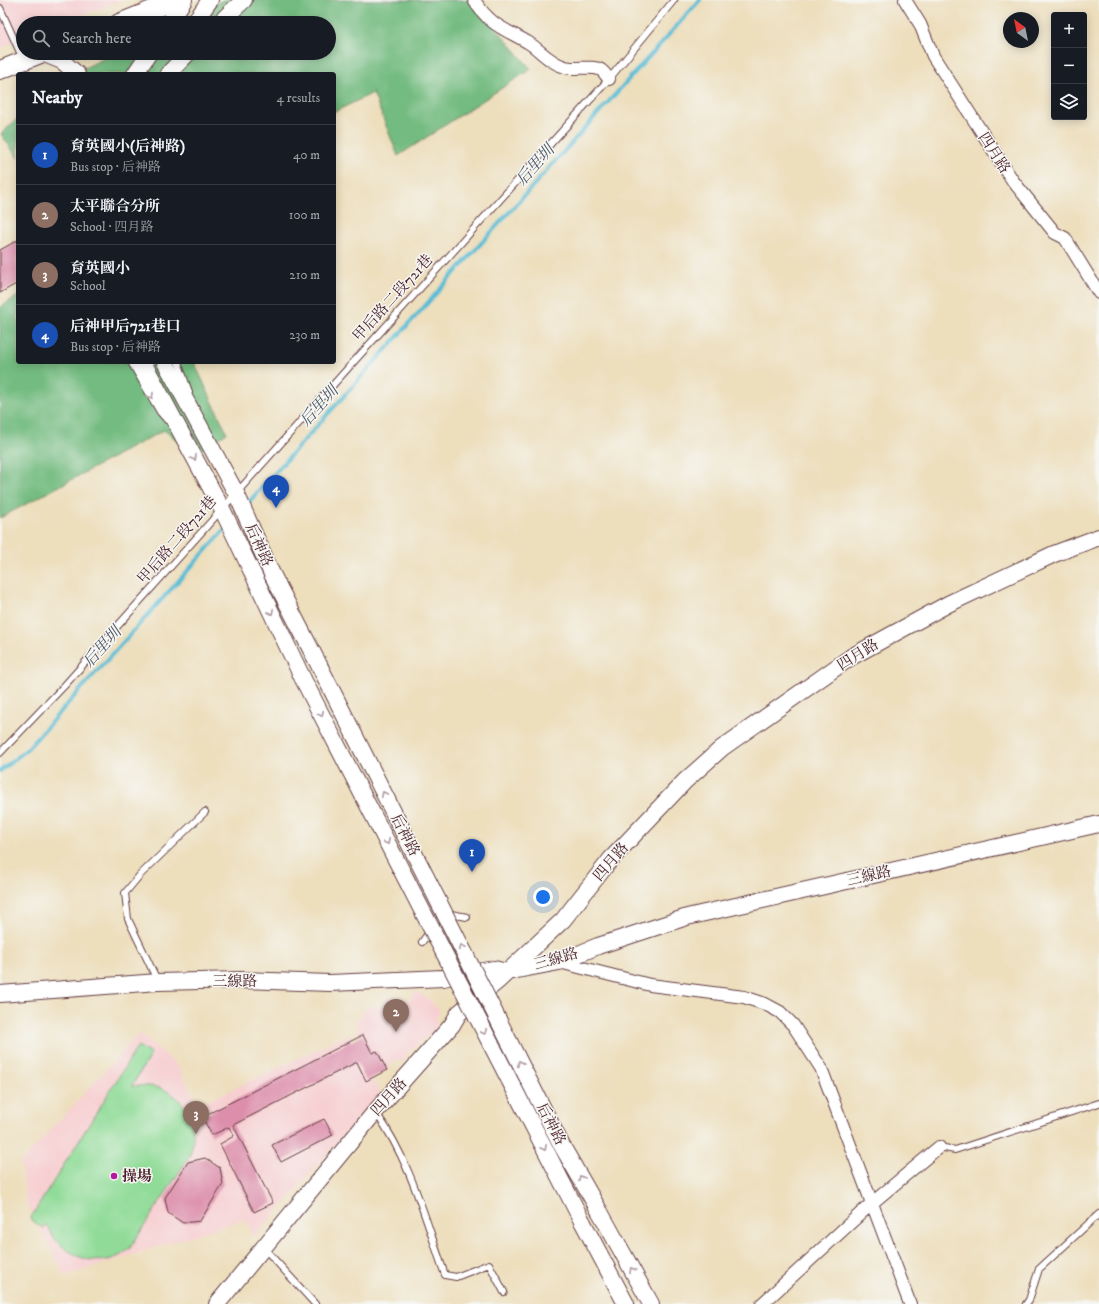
<!DOCTYPE html>
<meta charset="utf-8">
<style>
:root{--surface:#171b24;--page:#242831;--text:#f1f3f6;--muted:#9ea1a6;--line:#363941;--accent:#0f766e}
body{margin:0;font-family:"IM FELL DW Pica","Noto Serif TC",serif;background:var(--page);color:var(--text)}
.controls{position:absolute;right:12px;top:12px;display:grid;overflow:hidden;border-radius:4px;box-shadow:0 2px 10px #0003}
.controls button{width:36px;height:36px;display:grid;place-items:center;padding:0;border:0;border-bottom:1px solid var(--line);background:var(--surface);color:var(--text);font:20px sans-serif}
.compass{position:absolute;left:1003px;top:12px;width:36px;height:36px;border-radius:50%;background:var(--surface);box-shadow:0 2px 10px #0003;rotate:327deg}
.you{position:absolute;left:543px;top:897px;width:14px;height:14px;margin:-10px;border:3px solid #fff;border-radius:50%;background:#1a73e8;box-shadow:0 0 0 6px #1a73e833}
.badge{display:grid;place-items:center;width:26px;height:26px;border-radius:50%;background:var(--accent);color:#fff;font-size:13px;font-weight:700}
.pin{position:absolute;translate:-50% -33px;filter:drop-shadow(0 1px 2px #0008)}
.pin::after{content:'';position:absolute;top:21px;width:14px;height:12px;background:inherit;clip-path:polygon(0 0,100% 0,50% 100%)}
.list{margin:0;padding:0;list-style:none}
h2{display:flex;justify-content:space-between;align-items:center;height:52px;margin:0;padding:0 16px;font-size:17px}
h2 small{font-size:13px;font-weight:400;color:var(--muted)}
.list li{display:grid;grid-template-columns:26px 1fr auto;gap:12px;align-items:center;box-sizing:border-box;height:60px;padding:0 16px;border-top:1px solid var(--line)}
.list b{display:block;font-size:15px;white-space:nowrap}
.list p{margin:0;font-size:13px;white-space:nowrap;color:var(--muted)}
.list em{font-size:13px;font-style:normal;color:var(--muted)}
.icon{flex:none;width:22px;height:22px;fill:none;stroke:currentColor;stroke-width:2;stroke-linecap:round;stroke-linejoin:round}
.map{position:relative;flex:none;width:1099px;height:1304px;overflow:hidden}
.search{position:absolute;background:var(--surface);box-shadow:0 2px 10px #0003;left:16px;top:16px;width:320px;height:44px;display:flex;align-items:center;gap:10px;box-sizing:border-box;padding:0 14px;border-radius:22px;color:var(--muted);font-size:15px}
.panel{position:absolute;background:var(--surface);box-shadow:0 2px 10px #0003;left:16px;top:72px;width:320px;height:292px;border-radius:4px}
.map>svg:first-child{display:block}
</style>
<div class="map">
<svg width="1099" height="1304" viewBox="0 0 1099 1304">
<rect width="100%" height="100%" fill="#f6f6f2"/>
<filter id="ink" filterUnits="userSpaceOnUse"><feTurbulence type="fractalNoise" baseFrequency=".025" numOctaves="2"/><feDisplacementMap in="SourceGraphic" scale="8" xChannelSelector="R" yChannelSelector="G"/><feConvolveMatrix kernelMatrix="1 2 1 2 8 2 1 2 1" color-interpolation-filters="sRGB"/></filter>
<filter id="wash" filterUnits="userSpaceOnUse"><feTurbulence type="fractalNoise" baseFrequency=".012" numOctaves="4" result="noise"/><feDisplacementMap in="SourceGraphic" scale="16" xChannelSelector="R" yChannelSelector="G"/><feGaussianBlur stdDeviation="0.9" result="paint"/><feColorMatrix in="noise" values="0 0 0 0 0 0 0 0 0 0 0 0 0 0 0 0 0 1.4 0 .05"/><feComposite in="paint" operator="in"/></filter>
<g filter="url(#wash)">
<rect width="100%" height="100%" fill="#eddebc"/>
<!-- built -->
<path fill="#f7cfd1" d="M0 0H121L63 23H23V39L0 48Z
M416 991 430 1000 440 1011 436 1018 438 1029 413 1047 401 1062 395 1060 386 1069 365 1055 368 1043 358 1036 356 1020 369 1006 378 1007 391 996 409 1001Z
M140 1033 178 1066 198 1106 349 1034 380 1093 254 1238 245 1219 65 1276 26 1202 21 1162Z"/>
<!-- green -->
<path fill="#8fdb97" stroke="#6c7d61" d="M138 1046 151 1054 132 1086C141 1086 151 1085 160 1088 189 1098 200 1130 189 1157L130 1248C102 1275 59 1255 46 1224L43 1228 30 1219Z"/>
<!-- forest -->
<path fill="#73bb80" stroke="#5e6d56" d="M223 0H477L484 14 531 69 398 156 373 93 334 112V74H72L115 53H329V23H176Z
M18 118V158L1 134Z
M18 296V362H194L227 433 194 454 164 430 0 518V307Z"/>
<g fill="none" stroke-linecap="round" stroke-linejoin="round">
<!-- stream -->
<path stroke="#56bcd5" stroke-width="4" d="M246 505 700 0
M0 771 26 750 227 527"/>
</g>
<g id="blocks">
<!-- building -->
<path fill="#dd8eab" d="M18 240V283L0 293V250Z
M363 1035 372 1053 377 1051 387 1070 366 1081 357 1062 233 1125 273 1203 254 1212 220 1144 234 1136 229 1127 212 1135 202 1117Z
M324 1119 333 1135 281 1162 272 1145Z
M205 1158 220 1168 223 1184 200 1221 183 1223 168 1213 165 1198 188 1162Z"/>
</g>
</g>
<g filter="url(#ink)">
<use href="#blocks" fill-opacity="0" stroke="#623c41" stroke-width="1"/>
<g fill="none" stroke-linecap="round" stroke-linejoin="round">
<defs>
<path id="service" d="M0 8 23 59
M131 362 160 412 167 420
M178 362 189 392
M0 753 64 686 349 367 609 79 674 0
M422 942 437 921 451 914 467 917
M157 980 128 919 125 893 140 875 205 812
M376 1113C410 1159 426 1222 445 1275L456 1277 489 1264 504 1292
M939 1147 955 1150 1099 1103
M264 1248 315 1304
M1026 1304 1029 1300 1039 1269 1099 1214"/>
<path id="minor" d="M474 0C490 26 505 29 529 43 541 51 550 63 565 67 575 70 593 65 601 70 604 72 607 77 609 79
M905 0 920 24 933 56 1013 181 1055 233 1065 238 1099 293
M559 962 650 985 744 997 765 1004 780 1012 793 1025 821 1068 910 1304
M762 1304 871 1204 939 1147"/>
<path id="tertiary" d="M169 23 184 0
M194 23 210 0
M219 23 244 0
M42 53 62 61 77 74
M135 74 149 53
M168 74 188 53
M143 362 222 509 303 679
M165 362 236 493 272 574 320 667
M0 994 158 982 241 980 330 983 443 978 494 969 507 972 559 962 598 946 687 917 1099 824
M600 1212 651 1304
M582 1221 626 1304
M217 1304 375 1112 452 1025 459 1013 499 980 563 920 611 859 685 781 722 748 851 657 948 604 1054 554 1099 537"/>
<path id="secondary" d="M119 23 177 0
M0 70 43 53"/>
</defs>
<!-- service casing -->
<use href="#service" stroke="#623c41" stroke-width="8"/>
<!-- minor casing -->
<use href="#minor" stroke="#623c41" stroke-width="14"/>
<!-- tertiary casing -->
<use href="#tertiary" stroke="#623c41" stroke-width="18"/>
<!-- secondary casing -->
<use href="#secondary" stroke="#623c41" stroke-width="20"/>
<!-- service -->
<use href="#service" stroke="#fff" stroke-width="6"/>
<!-- minor -->
<use href="#minor" stroke="#fff" stroke-width="12"/>
<!-- tertiary -->
<use href="#tertiary" stroke="#fff" stroke-width="16"/>
<!-- secondary -->
<use href="#secondary" stroke="#fff" stroke-width="18"/>
<defs>
<path id="tertiary-bridge" d="M320 667 562 1146 600 1212
M303 679 582 1221"/>
</defs>
<!-- tertiary-bridge casing -->
<use href="#tertiary-bridge" stroke="#623c41" stroke-width="18" stroke-linecap="butt"/>
<!-- tertiary-bridge -->
<use href="#tertiary-bridge" stroke="#fff" stroke-width="16"/>
</g>
<!-- one-way arrows -->
<defs><path id="oneway-chevron" d="M-2-3.5L2.5 0L-2 3.5" fill="none" stroke-width="1.6" stroke-linecap="round" stroke-linejoin="round"/></defs>
<g stroke="#ae9aa0">
<use href="#oneway-chevron" transform="translate(151 396) rotate(60)"/>
<use href="#oneway-chevron" transform="translate(194 458) rotate(61)"/>
<use href="#oneway-chevron" transform="translate(271 612) rotate(64)"/>
<use href="#oneway-chevron" transform="translate(321 714) rotate(63)"/>
<use href="#oneway-chevron" transform="translate(384 794) rotate(-117)"/>
<use href="#oneway-chevron" transform="translate(387 842) rotate(63)"/>
<use href="#oneway-chevron" transform="translate(462 947) rotate(-117)"/>
<use href="#oneway-chevron" transform="translate(484 1032) rotate(63)"/>
<use href="#oneway-chevron" transform="translate(520 1063) rotate(-117)"/>
<use href="#oneway-chevron" transform="translate(544 1148) rotate(63)"/>
<use href="#oneway-chevron" transform="translate(581 1178) rotate(-119)"/>
<use href="#oneway-chevron" transform="translate(632 1270) rotate(-119)"/>
</g>
</g>
<!-- markers -->
<circle fill="#b5179e" stroke="#f6f6f2" stroke-width="1.5" cx="114" cy="1176" r="4"/>
<g text-anchor="middle" dominant-baseline="central" stroke-width="3" stroke-linejoin="round" paint-order="stroke">
<!-- street labels -->
<g font-size="15" fill="#4a1f2b" stroke="#f6f6f2">
<text transform="translate(994 153) rotate(57)">四月路</text>
<text transform="translate(393 298) rotate(-48)">甲后路二段721巷</text>
<text transform="translate(177 540) rotate(-49)">甲后路二段721巷</text>
<text transform="translate(259 545) rotate(66)">后神路</text>
<text transform="translate(858 655) rotate(-32)">四月路</text>
<text transform="translate(405 835) rotate(63)">后神路</text>
<text transform="translate(611 862) rotate(-49)">四月路</text>
<text transform="translate(869 876) rotate(-13)">三線路</text>
<text transform="translate(556 959) rotate(-16)">三線路</text>
<text x="235" y="981">三線路</text>
<text transform="translate(389 1097) rotate(-48)">四月路</text>
<text transform="translate(551 1124) rotate(63)">后神路</text>
</g>
<!-- poi labels -->
<g font-size="15" font-weight="bold" fill="#4a1f2b" stroke="#f6f6f2" text-anchor="start">
<text x="122" y="1176">操場</text>
</g>
<!-- water labels -->
<g font-size="16" font-style="italic" fill="#4e5666" stroke="#f6f6f2">
<text transform="translate(535 165) rotate(-48)">后里圳</text>
<text transform="translate(319 406) rotate(-48)">后里圳</text>
<text transform="translate(102 647) rotate(-48)">后里圳</text>
</g>
</g>
</svg>
<div class="controls">
<button>+</button>
<button>−</button>
<button><svg class="icon" aria-label="layers" viewBox="0 0 24 24"><path d="M12 4l9 5-9 5-9-5zM3 14l9 5 9-5"/></svg></button>
</div>
<svg class="compass" viewBox="-18 -18 36 36"><path d="M0-13l5 13h-10z" fill="#e53935"/><path d="M0 13l5-13h-10z" fill="#9ea1a6"/></svg>
<div class="you"></div>
<div class="pin badge" style="left:472px;top:872px;background:#1a4fb4">1</div>
<div class="pin badge" style="left:396px;top:1032px;background:#8d6e63">2</div>
<div class="pin badge" style="left:196px;top:1134px;background:#8d6e63">3</div>
<div class="pin badge" style="left:276px;top:508px;background:#1a4fb4">4</div>
<div class="search"><svg class="icon" aria-label="search" viewBox="0 0 24 24"><circle cx="10" cy="10" r="6"/><path d="M15 15l6 6"/></svg>Search here</div>
<section class="panel">
<h2>Nearby<small>4 results</small></h2>
<ul class="list">
<li><span class="badge" style="background:#1a4fb4">1</span><div><b>育英國小(后神路)</b><p>Bus stop · 后神路</p></div><em>40 m</em></li>
<li><span class="badge" style="background:#8d6e63">2</span><div><b>太平聯合分所</b><p>School · 四月路</p></div><em>100 m</em></li>
<li><span class="badge" style="background:#8d6e63">3</span><div><b>育英國小</b><p>School</p></div><em>210 m</em></li>
<li><span class="badge" style="background:#1a4fb4">4</span><div><b>后神甲后721巷口</b><p>Bus stop · 后神路</p></div><em>230 m</em></li>
</ul>
</section>
</div>
